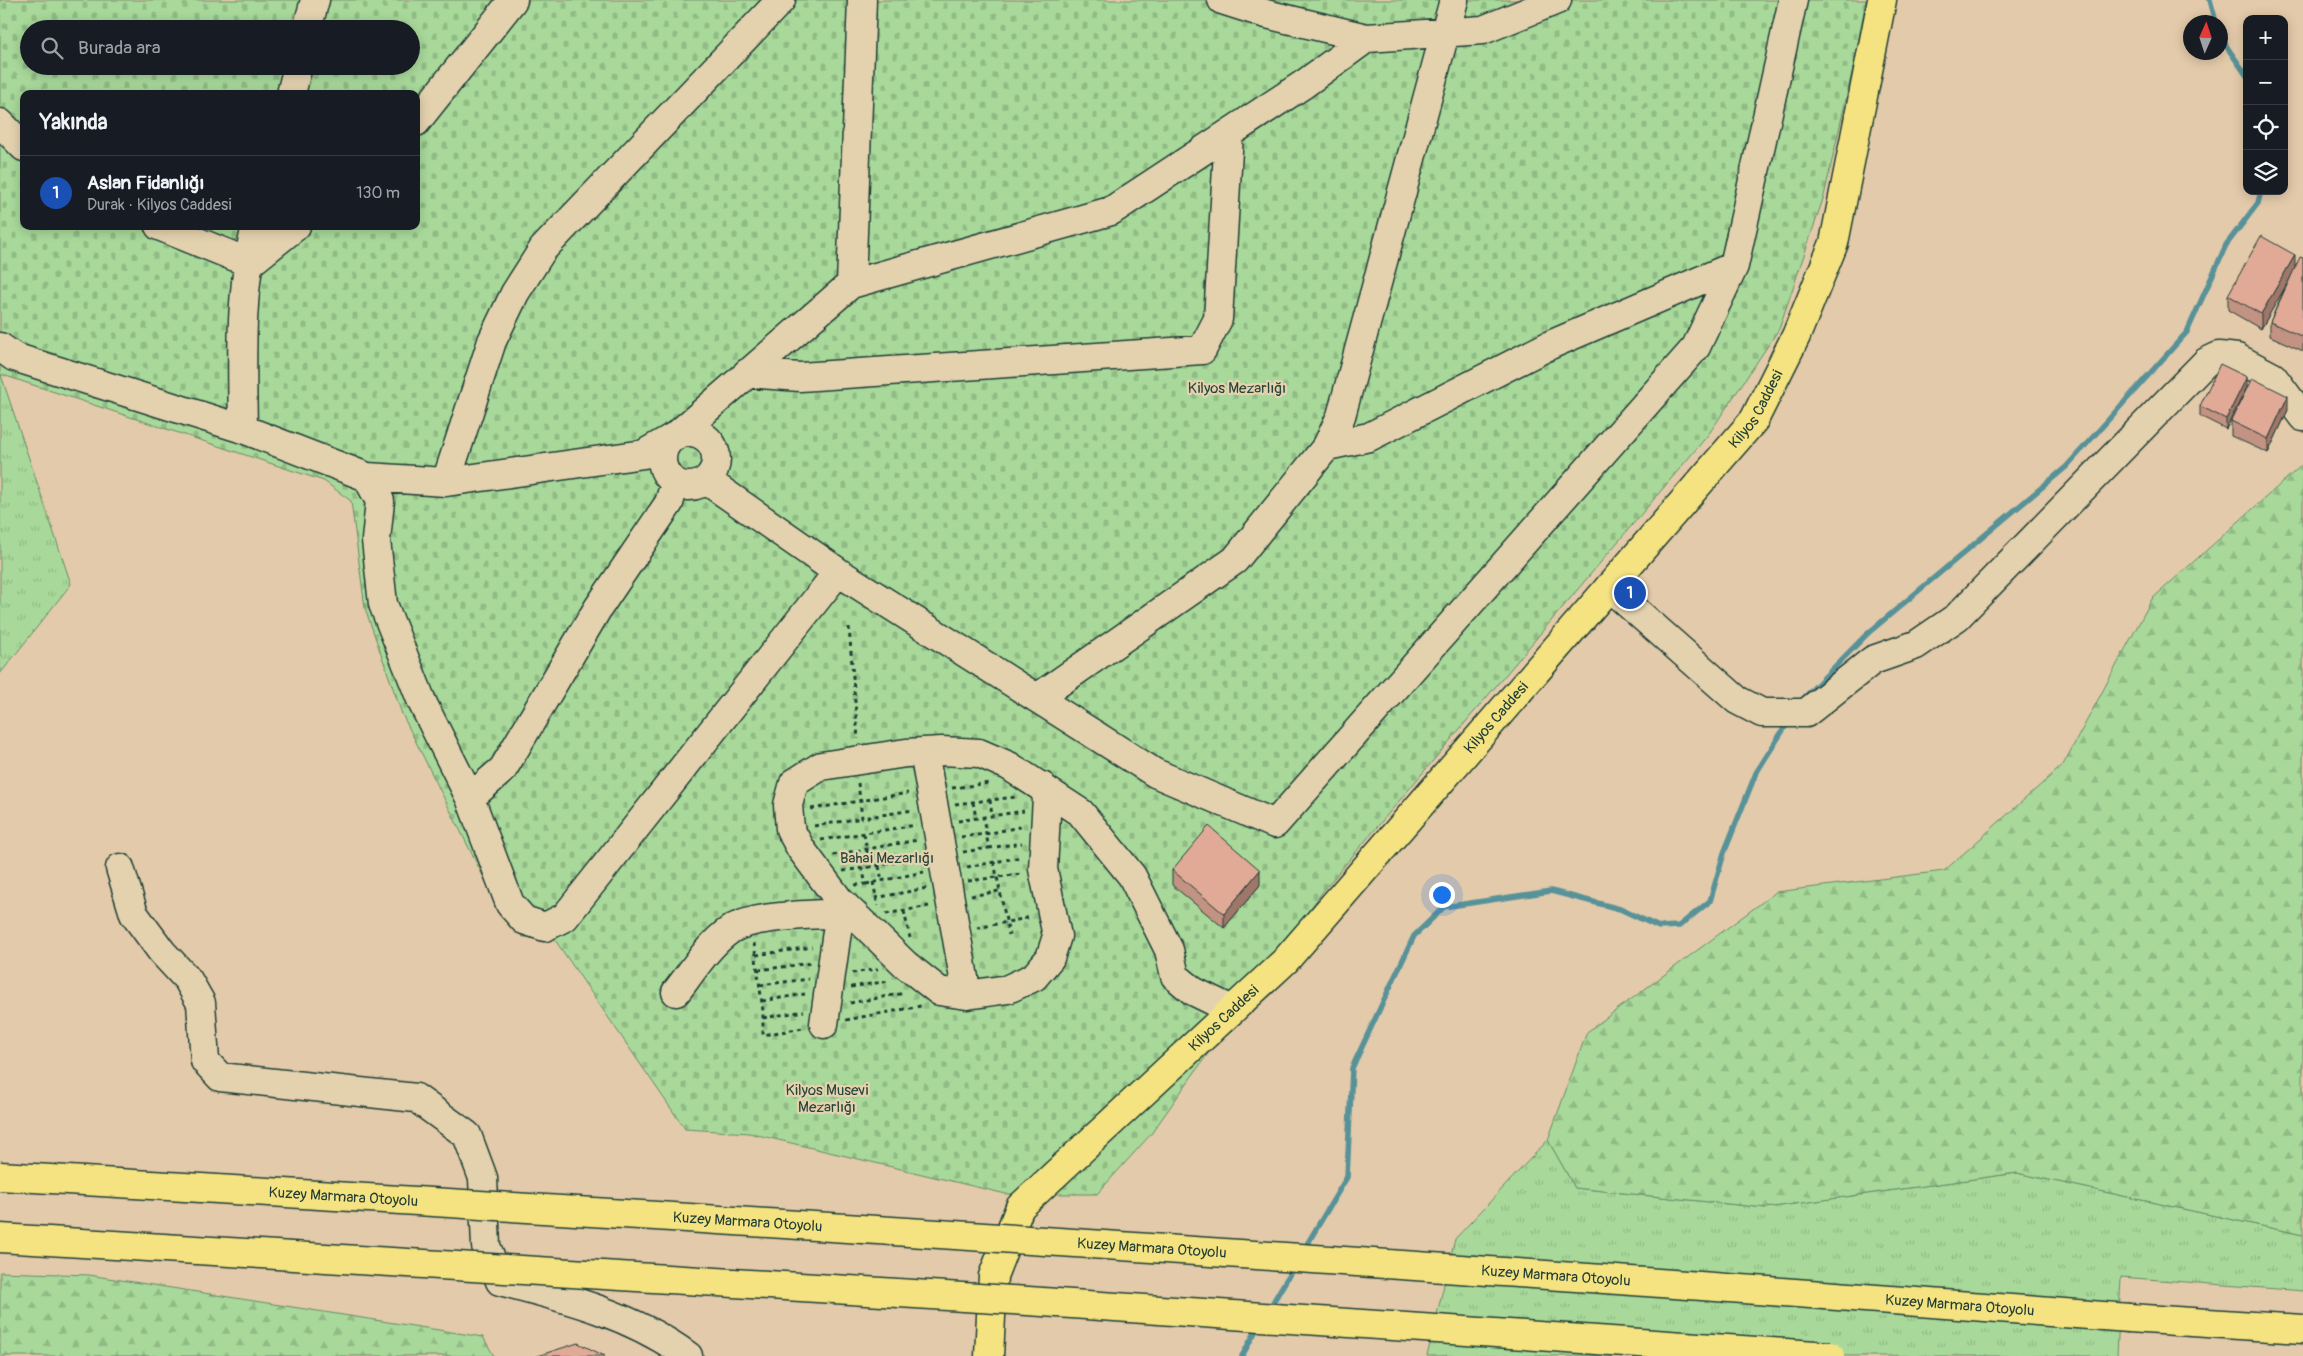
<!DOCTYPE html>
<html lang="tr">
<meta charset="utf-8">
<style>
:root{--surface:#171b24;--page:#242831;--text:#f1f3f6;--muted:#9ea1a6;--line:#363941;--accent:#2563eb}
body{margin:0;font-family:Pangolin,sans-serif;background:var(--page);color:var(--text)}
.controls{position:absolute;right:15px;top:15px;display:grid;overflow:hidden;border-radius:10px;box-shadow:0 2px 12px #0003}
.controls button{width:45px;height:45px;display:grid;place-items:center;padding:0;border:0;border-bottom:1px solid var(--line);background:var(--surface);color:var(--text);font:25px sans-serif}
.compass{position:absolute;left:2183px;top:15px;width:45px;height:45px;border-radius:50%;background:var(--surface);box-shadow:0 2px 12px #0003;rotate:3deg}
.you{position:absolute;left:1441px;top:894px;width:18px;height:18px;margin:-12px;border:4px solid #fff;border-radius:50%;background:#1a73e8;box-shadow:0 0 0 8px #1a73e833}
.badge{display:grid;place-items:center;width:32px;height:32px;border-radius:50%;background:var(--accent);color:#fff;font-size:16px;font-weight:700}
.pin{position:absolute;translate:-50% -50%;border:2px solid #fff;box-shadow:0 1px 5px #0006}
.list{margin:0;padding:0;list-style:none}
h2{display:flex;justify-content:space-between;align-items:center;height:65px;margin:0;padding:0 20px;font-size:21px}
h2 small{font-size:16px;font-weight:400;color:var(--muted)}
.list li{display:grid;grid-template-columns:32px 1fr auto;gap:15px;align-items:center;box-sizing:border-box;height:75px;padding:0 20px;border-top:1px solid var(--line)}
.list b{display:block;font-size:19px;white-space:nowrap}
.list p{margin:0;font-size:16px;white-space:nowrap;color:var(--muted)}
.list em{font-size:16px;font-style:normal;color:var(--muted)}
.icon{flex:none;width:28px;height:28px;fill:none;stroke:currentColor;stroke-width:2;stroke-linecap:round;stroke-linejoin:round}
.map{position:relative;flex:none;width:2303px;height:1356px;overflow:hidden}
.search{position:absolute;background:var(--surface);box-shadow:0 2px 12px #0003;left:20px;top:20px;width:400px;height:55px;display:flex;align-items:center;gap:12px;box-sizing:border-box;padding:0 18px;border-radius:28px;color:var(--muted);font-size:19px}
.panel{position:absolute;background:var(--surface);box-shadow:0 2px 12px #0003;left:20px;top:90px;width:400px;height:140px;border-radius:10px}
.map>svg:first-child{display:block}
</style>
<div class="map">
<svg width="2303" height="1356" viewBox="0 0 2303 1356">
<defs>
<pattern id="grass-tufts" width="24" height="20" patternUnits="userSpaceOnUse" patternTransform="scale(1.25)"><rect width="24" height="20" fill="#a8d99a"/><path d="M3 7l-1-3M5 7V3M7 7l1-3M15 17l-1-3M17 17v-4M19 17l1-3" fill="none" stroke="#90bb85"/></pattern>
<pattern id="forest-firs" width="22" height="20" patternUnits="userSpaceOnUse" patternTransform="scale(1.25)"><rect width="22" height="20" fill="#a8d99a"/><path d="M5 1l3.5 6h-7zM16 11l3.5 6h-7z" fill="#90bb85"/></pattern>
<pattern id="cemetery-stones" width="16" height="16" patternUnits="userSpaceOnUse" patternTransform="scale(1.25)"><rect width="16" height="16" fill="#a8d99a"/><path d="M2 7V4a2 2 0 0 1 4 0v3zM10 15v-3a2 2 0 0 1 4 0v3z" fill="#90bb85"/></pattern>
</defs>
<rect width="100%" height="100%" fill="#e3caaa"/>
<filter id="ink" filterUnits="userSpaceOnUse"><feTurbulence type="fractalNoise" baseFrequency=".02" numOctaves="2"/><feDisplacementMap in="SourceGraphic" scale="10" xChannelSelector="R" yChannelSelector="G"/><feConvolveMatrix kernelMatrix="1 2 1 2 8 2 1 2 1" color-interpolation-filters="sRGB"/></filter>
<g filter="url(#ink)">
<!-- grass -->
<path fill="url(#grass-tufts)" stroke="#648b67" d="M1 375 71 584 0 674V379Z
M1548 1140 1575 1188 1766 1208 2017 1173 2303 1235V1291L2121 1277 2117 1356H1427L1455 1239Z"/>
<!-- forest -->
<path fill="url(#forest-firs)" stroke="#648b67" d="M2303 464V1235L2017 1173 1766 1208 1575 1188 1548 1140 1587 1032 1776 892 1944 871 2063 765 2152 599Z
M0 1272 89 1275 483 1337 494 1356H0Z"/>
<!-- cemetery -->
<path fill="url(#cemetery-stones)" stroke="#648b67" fill-rule="evenodd" d="M0 0H1866L1855 59 1824 196 1779 329 1708 435 1323 891 1151 1134 1097 1194H1006L749 1133 685 1129 553 937H523L504 918 402 714 365 608 351 501 324 481 0 374ZM29 29H411V66H29ZM24 94H416V226H24Z"/>
<g fill="none" stroke-linecap="round" stroke-linejoin="round">
<!-- stream -->
<path stroke="#589299" stroke-width="5.5" d="M2210 0 2216 22
M2220 37 2247 76
M1803 699 1867 634 2066 467 2187 332 2226 245 2258 203 2261 191
M1303 1251 1347 1177 1352 1068 1414 936 1444 907 1551 891 1620 909 1659 927 1679 926 1710 901 1724 853 1756 773 1785 727
M1269 1309 1295 1265
M1242 1356 1259 1325"/>
<defs>
<path id="minor" d="M1222 0 1266 14 1367 38 1483 30 1557 0
M307 29 315 0
M291 94 298 66
M416 122 513 0
M0 123 24 147
M159 226 250 263 296 226
M851 284 862 0
M0 347 14 357 243 429 367 477 446 482 644 454 677 435 851 284 1111 211 1304 84 1367 38
M747 373 800 377 1202 350 1218 319 1229 134
M243 429C242 362 239 292 256 226
M662 459a27 27 0 1 1 54 0a27 27 0 1 1-54 0Z
M1327 446 1369 437 1550 345 1734 266
M367 477 380 501 376 540 383 604 422 702 470 798 503 769 598 608 669 503 675 483
M706 480 838 572 1155 773 1275 824 1696 347 1734 266 1793 0
M446 482 492 341 515 293 543 249 781 0
M1609 587 1737 700 1762 713H1806L1873 660 1916 645 1957 617 2206 362 2219 356 2237 358 2273 377 2303 417
M1037 698 1235 560 1327 446 1341 416 1454 0
M924 752 967 995
M1042 786 1047 797 1043 869 1057 936 1050 958 1034 977 1008 989 967 995 939 991 906 965 839 900 801 849 790 829 788 805 794 783 821 766 906 753 942 751 979 753 1009 766 1081 813 1132 876 1169 950 1175 976 1193 991 1232 1010
M470 798 510 904 524 920 545 927 565 917 838 572
M120 868 134 914 162 952 188 980 201 1003 205 1061 220 1077 416 1098 467 1135 483 1178 486 1246 500 1281C566 1298 633 1315 688 1356
M676 992C692 972 708 945 730 930 753 915 812 915 840 913
M824 1024 841 903"/>
<g id="major">
<path id="s1" d="M989 1356 993 1276 1020 1207 1285 961 1754 420 1796 336 1834 243 1882 0"/>
</g>
<path id="highway" d="M2129 1318 2303 1329"/>
</defs>
<!-- minor casing -->
<use href="#minor" stroke="#1f3d34" stroke-width="31"/>
<!-- major casing -->
<use href="#major" stroke="#1f3d34" stroke-width="31"/>
<!-- highway casing -->
<use href="#highway" stroke="#1f3d34" stroke-width="31"/>
<!-- path -->
<path stroke="#1f3d34" stroke-width="3" stroke-dasharray="4 4" stroke-linecap="butt" d="M849 627 858 739
M858 783 862 818 913 810
M952 788 990 783
M990 800 992 816
M973 802 976 818
M955 804 1016 797
M811 809 908 793
M958 821 1024 811
M814 826 862 818
M864 834 870 867 921 857
M961 837 986 834 983 817
M821 840 916 825
M989 848 1022 843
M963 852 989 848 986 834 1024 826
M833 855 918 840
M994 862 1009 935
M879 866 882 881
M967 867 1022 857
M843 871 870 867
M968 881 1021 874
M873 882 878 906
M866 884 924 872
M855 885 866 884 862 868
M971 896 999 891
M875 898 927 888
M904 911 910 938
M886 914 929 906
M977 928 1032 917
M754 943 763 1011V1035L803 1028
M756 955 812 947
M758 970 812 963
M852 973 878 969
M760 985 809 979
M851 987 889 981
M762 1001 805 994
M850 1003 905 993
M763 1018 804 1011
M846 1020 921 1006"/>
<!-- minor -->
<use href="#minor" stroke="#e4d2af" stroke-width="28"/>
<!-- major -->
<use href="#major" stroke="#f5e382" stroke-width="28"/>
<!-- highway -->
<use href="#highway" stroke="#f5e382" stroke-width="28"/>
<defs>
<g id="highway-bridge">
<path id="s2" d="M0 1176C710 1218 1420 1263 2129 1318"/>
<path d="M0 1238 1028 1301 1830 1356"/>
</g>
</defs>
<!-- highway-bridge casing -->
<use href="#highway-bridge" stroke="#1f3d34" stroke-width="31" stroke-linecap="butt"/>
<!-- highway-bridge -->
<use href="#highway-bridge" stroke="#f5e382" stroke-width="28"/>
</g>
<!-- wall -->
<path fill="#c29282" stroke="#1f3d34" d="M2303 258V351L2270 336V322L2287 283 2261 329 2228 310V295L2295 267Z
M2247 387 2226 429 2200 416V406Z
M2288 410 2268 453 2231 436V421Z
M1172 870 1260 885 1224 928 1172 885Z"/>
<!-- shaded-wall -->
<path fill="#9e776a" stroke="#1f3d34" d="M2295 255V270L2261 329V314Z
M2247 377V387L2226 429V419Z
M2288 396V410L2268 453V439Z
M1260 870V885L1224 928V914Z"/>
<!-- building -->
<path fill="#e1aa97" stroke="#1f3d34" d="M2261 236 2295 255 2261 314 2228 295Z
M2300 257 2303 258V337L2270 322Z
M2220 364 2247 377 2226 419 2200 406Z
M2252 378 2288 396 2268 439 2231 421Z
M1209 826 1260 870 1224 914 1172 870Z
M578 1343 605 1356H537Z"/>
</g>
<g text-anchor="middle" dominant-baseline="central" stroke-width="4.5" stroke-linejoin="round" paint-order="stroke">
<!-- park labels -->
<g font-size="15" fill="#264539" stroke="#e4d2af">
<text x="1237" y="388">Kilyos Mezarlığı</text>
<text x="887" y="858">Bahai Mezarlığı</text>
<text x="827" y="1090">Kilyos Musevi<tspan x="827" dy="17">Mezarlığı</tspan></text>
</g>
<!-- street labels -->
<g font-size="15" fill="#1f3d34" stroke="#e4d2af">
<text stroke="none"><textPath href="#s1" startOffset="1242">Kilyos Caddesi</textPath></text>
<text stroke="none"><textPath href="#s1" startOffset="838">Kilyos Caddesi</textPath></text>
<text stroke="none"><textPath href="#s1" startOffset="432">Kilyos Caddesi</textPath></text>
<text stroke="none"><textPath href="#s2" startOffset="344">Kuzey Marmara Otoyolu</textPath></text>
<text stroke="none"><textPath href="#s2" startOffset="749">Kuzey Marmara Otoyolu</textPath></text>
<text stroke="none"><textPath href="#s2" startOffset="1154">Kuzey Marmara Otoyolu</textPath></text>
<text stroke="none"><textPath href="#s2" startOffset="1559">Kuzey Marmara Otoyolu</textPath></text>
<text stroke="none"><textPath href="#s2" startOffset="1964">Kuzey Marmara Otoyolu</textPath></text>
</g>
</g>
</svg>
<div class="controls">
<button>+</button>
<button>−</button>
<button><svg class="icon" aria-label="locate" viewBox="0 0 24 24"><circle cx="12" cy="12" r="6"/><path d="M12 2v4M12 18v4M2 12h4M18 12h4"/></svg></button>
<button><svg class="icon" aria-label="layers" viewBox="0 0 24 24"><path d="M12 4l9 5-9 5-9-5zM3 14l9 5 9-5"/></svg></button>
</div>
<svg class="compass" viewBox="-18 -18 36 36"><path d="M0-13l5 13h-10z" fill="#e53935"/><path d="M0 13l5-13h-10z" fill="#9ea1a6"/></svg>
<div class="you"></div>
<div class="pin badge" style="left:1630px;top:593px;background:#1a4fb4">1</div>
<div class="search"><svg class="icon" aria-label="search" viewBox="0 0 24 24"><circle cx="10" cy="10" r="6"/><path d="M15 15l6 6"/></svg>Burada ara</div>
<section class="panel">
<h2>Yakında<small></small></h2>
<ul class="list">
<li><span class="badge" style="background:#1a4fb4">1</span><div><b>Aslan Fidanlığı</b><p>Durak · Kilyos Caddesi</p></div><em>130 m</em></li>
</ul>
</section>
</div>
